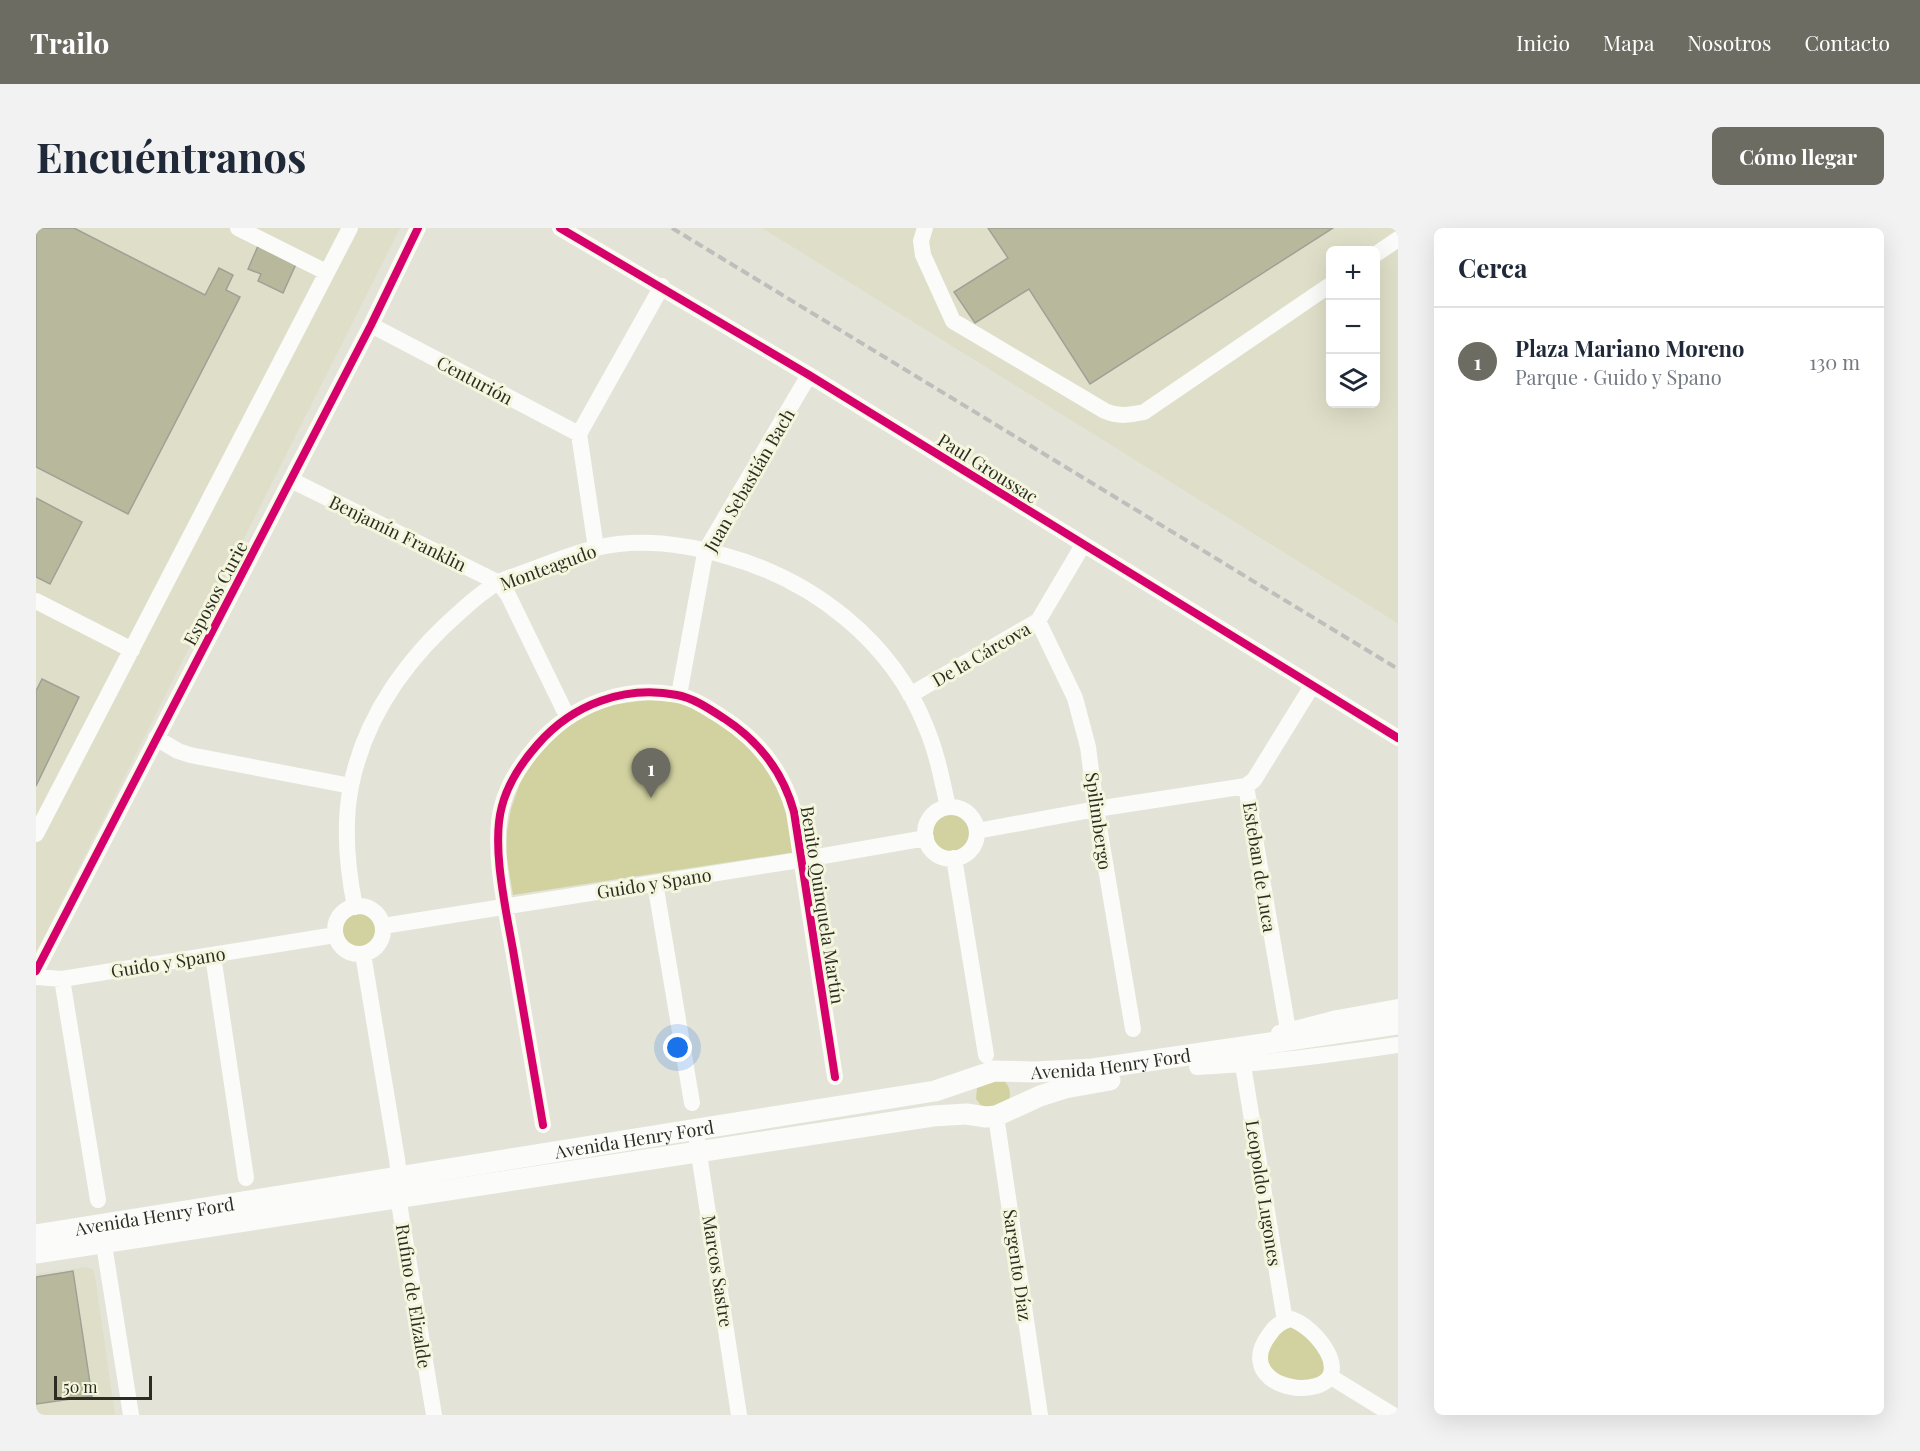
<!DOCTYPE html>
<html lang="es">
<meta charset="utf-8">
<style>
:root{--surface:#fff;--page:#f2f2f3;--text:#1f2937;--muted:#747a83;--line:#e0e1e3;--accent:#6c6c62}
body{margin:0;font-family:"Playfair Display",serif;background:var(--page);color:var(--text)}
.controls{position:absolute;right:18px;top:18px;display:grid;overflow:hidden;border-radius:9px;box-shadow:0 6px 24px #0002}
.controls button{width:54px;height:54px;display:grid;place-items:center;padding:0;border:0;border-bottom:2px solid var(--line);background:var(--surface);color:var(--text);font:30px sans-serif}
.scale{position:absolute;left:18px;bottom:15px;width:98px;box-sizing:border-box;padding-left:6px;border:3px solid #2c2c23;border-top:0;font-size:16px;line-height:21px;white-space:nowrap;color:#2c2c23;-webkit-text-stroke:4px #f5f6de;paint-order:stroke}
.you{position:absolute;left:642px;top:820px;width:21px;height:21px;margin:-15px;border:4px solid #fff;border-radius:50%;background:#1a73e8;box-shadow:0 0 0 9px #1a73e833}
.badge{display:grid;place-items:center;width:39px;height:39px;border-radius:50%;background:var(--accent);color:#fff;font-size:20px;font-weight:700}
.pin{position:absolute;translate:-50% -50px;filter:drop-shadow(0 2px 3px #0008)}
.pin::after{content:'';position:absolute;top:32px;width:21px;height:18px;background:inherit;clip-path:polygon(0 0,100% 0,50% 100%)}
.list{margin:0;padding:0;list-style:none}
h2{display:flex;justify-content:space-between;align-items:center;height:78px;margin:0;padding:0 24px;font-size:26px}
h2 small{font-size:20px;font-weight:400;color:var(--muted)}
.list li{display:grid;grid-template-columns:39px 1fr auto;gap:18px;align-items:center;box-sizing:border-box;height:108px;padding:0 24px;border-top:2px solid var(--line)}
.list b{display:block;font-size:22px;white-space:nowrap}
.list p{margin:0;font-size:20px;white-space:nowrap;color:var(--muted)}
.list em{font-size:20px;font-style:normal;color:var(--muted)}
.icon{flex:none;width:33px;height:33px;fill:none;stroke:currentColor;stroke-width:2;stroke-linecap:round;stroke-linejoin:round}
.map{position:relative;flex:none;width:1362px;height:1187px;overflow:hidden;border-radius:9px}
header{display:flex;align-items:center;gap:36px;box-sizing:border-box;height:84px;padding:0 30px;background:var(--accent);color:#fff}
header strong{font-size:28px}
nav{display:flex;gap:33px;margin-inline-start:auto;font-size:21px}
.intro{display:flex;align-items:center;justify-content:space-between;box-sizing:border-box;height:144px;padding:0 36px}
h1{margin:0;font-size:42px}
.button{padding:15px 27px;border-radius:9px;background:var(--accent);color:#fff;font-size:21px;font-weight:700}
main{display:flex;gap:36px;padding:0 36px}
aside{flex:1;background:var(--surface);border-radius:9px;box-shadow:0 6px 24px #0002}
.map>svg:first-child{display:block}
</style>
<header>
<strong>Trailo</strong>
<nav><a>Inicio</a><a>Mapa</a><a>Nosotros</a><a>Contacto</a></nav>
</header>
<div class="intro"><h1>Encuéntranos</h1><a class="button">Cómo llegar</a></div>
<main>
<div class="map">
<svg width="1362" height="1187" viewBox="0 0 1362 1187">
<rect width="100%" height="100%" fill="#e3e3d7"/>
<!-- built -->
<path fill="#dfdfc9" fill-rule="evenodd" d="M0 0H364L0 725Z
M726 0H1362V396L1347 386ZM1294 22H1340V176H1294Z
M51 1039 58 1042 79 1187H0V1046Z"/>
<!-- green -->
<path fill="#d2d2a1" d="M619 471 645 474 712 512 747 560 760 624 477 667 470 625 471 603 475 581 484 555 496 533 530 499 554 484 574 477Z
M897 605a18 18 0 1 1 36 0a18 18 0 1 1-36 0Z
M305 703a18 18 0 1 1 36 0a18 18 0 1 1-36 0Z
M965 850C974 857 976 865 972 875L947 880 940 871 941 860Z
M1259 1097 1287 1127 1288 1147 1273 1155 1235 1145 1228 1125 1242 1104Z"/>
<!-- building -->
<path fill="#b8b89d" stroke="#a0a097" stroke-width="1.5" d="M0 0H38L169 67 183 40 197 47 190 62 204 69 92 286 0 239Z
M952 0H1297L1054 156 993 61 939 95 918 64 972 30Z
M222 18 260 36 247 65 222 53 225 46 212 41Z
M0 270 46 294 14 356 0 349Z
M6 451 43 469 0 558V463Z
M37 1043 56 1168 0 1176V1049Z"/>
<g fill="none" stroke-linecap="round" stroke-linejoin="round">
<!-- minor -->
<path stroke="#fbfbf9" stroke-width="16" d="M202 0 290 44
M524 0 773 147 1362 510
M889 0 885 13 887 27 917 93 1069 183C1083 189 1093 187 1108 184L1294 57
M1340 26 1362 11
M335 97 543 206
M255 252 463 355 472 367 531 488
M560 320 543 206 626 58
M0 373 96 422
M1002 393 1039 470 1052 519 1060 581 1097 801
M643 467 668 331 673 317 773 147
M874 467 1002 393 1047 317
M120 510 142 523 154 527 315 558
M889 605a26 26 0 1 1 52 0a26 26 0 1 1-52 0Z
M941 603 1060 581 1210 558
M0 606 314 0
M918 630 950 827
M619 655 656 875
M299 702a24 24 0 1 1 48 0a24 24 0 1 1-48 0Z
M319 679C311 639 307 598 315 558 329 488 372 429 425 383 436 373 450 361 463 354 474 349 485 346 495 342 516 334 538 325 560 320 602 310 649 316 690 328 777 352 856 413 890 499 901 525 906 552 912 579
M347 698 764 632 890 610
M327 726 361 931 363 948 362 969 398 1187
M177 728 210 950
M0 743 335 97 382 0
M0 749 26 751 299 707
M26 751 62 972
M1252 802 1210 558 1218 552 1276 458
M1243 805 1301 790 1362 779
M1207 837 1249 1093
M1161 839C1229 836 1295 827 1362 817
M960 888 1004 1187
M507 897C497 839 487 780 477 722 470 682 455 617 466 578 472 555 486 534 502 516 537 476 589 457 641 467 658 470 675 482 689 491 724 514 747 544 758 584L799 849
M659 900 703 1187
M66 1004 95 1187
M1255 1091C1279 1098 1318 1147 1280 1158 1246 1167 1206 1143 1233 1107 1239 1098 1245 1093 1255 1091Z
M1295 1149 1357 1187"/>
<!-- major -->
<g stroke="#fbfbf9" stroke-width="21">
<path id="s1" d="M0 1007 899 863 958 843 999 844 1057 841 1362 796"/>
<path d="M0 1025 897 888 930 886 950 889 960 888 1004 868 1029 860 1074 852"/>
</g>
<!-- rail -->
<path stroke="#bebebc" stroke-width="4" stroke-dasharray="9 4.5" stroke-linecap="butt" d="M636 0 1362 441"/>
<defs>
<path id="cycleway" d="M524 0 773 147 1362 510
M0 743 335 97 382 0
M507 897C497 839 487 780 477 722 470 682 455 617 466 578 472 555 486 534 502 516 537 476 589 457 641 467 658 470 675 482 689 491 724 514 747 544 758 584L799 849"/>
</defs>
<!-- cycleway casing -->
<use href="#cycleway" stroke="#f5f6de" stroke-width="11"/>
<!-- cycleway -->
<use href="#cycleway" stroke="#d6006c" stroke-width="8"/>
</g>
<g text-anchor="middle" dominant-baseline="central" stroke-width="6" stroke-linejoin="round" paint-order="stroke">
<!-- street labels -->
<g font-size="18" fill="#2c2c23" stroke="#f5f6de">
<text transform="translate(439 152) rotate(28)">Centurión</text>
<text transform="translate(952 240) rotate(32)">Paul Groussac</text>
<text transform="translate(713 252) rotate(-60)">Juan Sebastián Bach</text>
<text transform="translate(362 305) rotate(26)">Benjamín Franklin</text>
<text transform="translate(512 339) rotate(-20)">Monteagudo</text>
<text transform="translate(179 365) rotate(-62)">Esposos Curie</text>
<text transform="translate(945 426) rotate(-30)">De la Cárcova</text>
<text transform="translate(1063 593) rotate(82)">Spilimbergo</text>
<text transform="translate(1224 639) rotate(81)">Esteban de Luca</text>
<text transform="translate(618 655) rotate(-9)">Guido y Spano</text>
<text transform="translate(787 677) rotate(81)">Benito Quinquela Martín</text>
<text transform="translate(132 734) rotate(-9)">Guido y Spano</text>
<text stroke="none"><textPath href="#s1" startOffset="1090">Avenida Henry Ford</textPath></text>
<text stroke="none"><textPath href="#s1" startOffset="606">Avenida Henry Ford</textPath></text>
<text transform="translate(1228 965) rotate(81)">Leopoldo Lugones</text>
<text stroke="none"><textPath href="#s1" startOffset="120">Avenida Henry Ford</textPath></text>
<text transform="translate(982 1037) rotate(82)">Sargento Díaz</text>
<text transform="translate(682 1043) rotate(81)">Marcos Sastre</text>
<text transform="translate(378 1068) rotate(81)">Rufino de Elizalde</text>
</g>
</g>
</svg>
<div class="controls">
<button>+</button>
<button>−</button>
<button><svg class="icon" aria-label="layers" viewBox="0 0 24 24"><path d="M12 4l9 5-9 5-9-5zM3 14l9 5 9-5"/></svg></button>
</div>
<div class="scale">50 m</div>
<div class="you"></div>
<div class="pin badge" style="left:615px;top:570px">1</div>
</div>
<aside>
<h2>Cerca<small></small></h2>
<ul class="list">
<li><span class="badge">1</span><div><b>Plaza Mariano Moreno</b><p>Parque · Guido y Spano</p></div><em>130 m</em></li>
</ul>
</aside>
</main>
